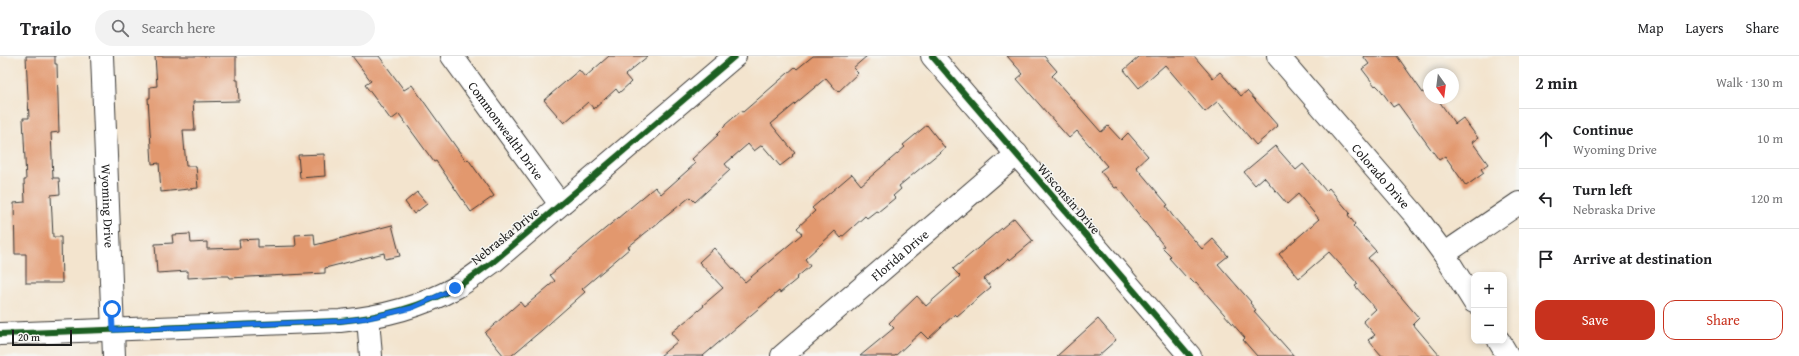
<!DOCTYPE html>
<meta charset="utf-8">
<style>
:root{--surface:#fff;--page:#f2f2f2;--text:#202124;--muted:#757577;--line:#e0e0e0;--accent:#c8321e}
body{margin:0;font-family:"Gentium Book Plus",serif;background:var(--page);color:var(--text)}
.controls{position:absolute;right:12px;bottom:12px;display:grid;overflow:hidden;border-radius:8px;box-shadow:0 2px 6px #0003}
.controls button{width:36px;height:36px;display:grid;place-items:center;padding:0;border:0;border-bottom:1px solid var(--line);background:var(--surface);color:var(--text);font:20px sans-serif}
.compass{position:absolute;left:1423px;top:12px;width:36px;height:36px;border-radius:50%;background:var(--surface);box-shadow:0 2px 6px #0003;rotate:166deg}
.scale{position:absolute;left:12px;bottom:10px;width:60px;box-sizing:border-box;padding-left:4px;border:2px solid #1c1c1c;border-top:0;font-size:11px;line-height:14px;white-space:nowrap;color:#1c1c1c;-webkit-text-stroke:3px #f6f6f2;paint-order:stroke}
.stop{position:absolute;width:12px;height:12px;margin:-9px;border:3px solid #1a73e8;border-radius:50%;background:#fff}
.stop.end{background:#1a73e8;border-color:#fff;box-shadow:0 1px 4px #0008}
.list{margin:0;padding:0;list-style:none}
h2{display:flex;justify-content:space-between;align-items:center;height:52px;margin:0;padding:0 16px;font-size:17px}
h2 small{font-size:13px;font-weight:400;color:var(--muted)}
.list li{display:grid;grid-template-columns:26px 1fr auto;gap:12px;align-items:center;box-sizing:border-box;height:60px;padding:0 16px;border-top:1px solid var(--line)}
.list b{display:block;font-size:15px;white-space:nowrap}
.list p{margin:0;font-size:13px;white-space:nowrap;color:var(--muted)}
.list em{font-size:13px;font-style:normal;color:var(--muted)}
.actions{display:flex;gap:8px;padding:12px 16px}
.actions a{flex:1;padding:9px 0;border:1px solid var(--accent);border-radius:12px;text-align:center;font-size:14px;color:var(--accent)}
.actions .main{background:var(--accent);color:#fff}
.icon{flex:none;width:22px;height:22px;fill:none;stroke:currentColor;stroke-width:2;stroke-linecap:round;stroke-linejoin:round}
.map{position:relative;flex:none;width:1519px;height:300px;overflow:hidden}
header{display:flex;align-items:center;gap:24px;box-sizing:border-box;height:56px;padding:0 20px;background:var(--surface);border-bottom:1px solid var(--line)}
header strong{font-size:19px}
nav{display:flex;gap:22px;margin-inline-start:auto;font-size:14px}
.search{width:280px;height:36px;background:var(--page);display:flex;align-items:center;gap:10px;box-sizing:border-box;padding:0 14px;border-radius:22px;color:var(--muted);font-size:15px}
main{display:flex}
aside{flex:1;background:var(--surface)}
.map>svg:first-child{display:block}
</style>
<header>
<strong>Trailo</strong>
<div class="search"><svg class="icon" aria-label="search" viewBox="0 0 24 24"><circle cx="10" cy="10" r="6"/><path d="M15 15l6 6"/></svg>Search here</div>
<nav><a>Map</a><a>Layers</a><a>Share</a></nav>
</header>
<main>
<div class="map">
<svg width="1519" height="300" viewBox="0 0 1519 300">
<rect width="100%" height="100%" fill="#f6f6f2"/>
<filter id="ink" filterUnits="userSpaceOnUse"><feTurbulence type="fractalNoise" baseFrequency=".025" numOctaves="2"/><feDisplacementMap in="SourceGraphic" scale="8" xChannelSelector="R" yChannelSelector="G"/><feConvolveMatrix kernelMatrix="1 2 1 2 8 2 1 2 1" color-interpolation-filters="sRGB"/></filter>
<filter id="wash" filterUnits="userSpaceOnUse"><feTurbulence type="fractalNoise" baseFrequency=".012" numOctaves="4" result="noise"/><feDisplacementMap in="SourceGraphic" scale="16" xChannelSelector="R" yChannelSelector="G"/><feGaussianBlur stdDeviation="0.9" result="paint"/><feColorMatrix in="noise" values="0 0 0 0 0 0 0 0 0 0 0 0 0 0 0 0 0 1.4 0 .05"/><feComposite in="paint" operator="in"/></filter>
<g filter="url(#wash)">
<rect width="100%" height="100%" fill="#f3e4ce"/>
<g id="blocks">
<!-- building -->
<path fill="#e2986e" d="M26 0H55V8H57L59 76 51 77 53 122H59L60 138 51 139 53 181H61L62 227H26V198H15L14 147 25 146 24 124H26L23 62H29Z
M155 0H236V24H238L239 45 193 46 195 74H183L186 110H196L198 132 161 136 159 107 152 108 148 42H150V31L157 30Z
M352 0H379L404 34 412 29 466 105 468 103 494 140 471 156 436 105 434 106 399 58 391 64 365 29 371 25Z
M609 0H648L625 19 631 26 619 37 616 33 594 53 588 46 564 67 544 44 579 14 585 21Z
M813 0H867L853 12 858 17 838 36 826 22 771 68 795 97 792 99 793 100 780 110 762 89 754 95 748 88 725 108 730 114 695 146 690 141 628 191 630 192 582 233 585 236 542 274 511 300H504L485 277 520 246 524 251 555 225 550 219 655 131 661 138 696 107 692 103 718 79 717 78 725 70V69L741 55 743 56 795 11 797 13Z
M1007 0H1044L1057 15 1052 20 1101 76 1108 70 1121 84 1128 77 1148 100 1136 111 1168 149 1166 150 1172 159 1202 193 1213 183 1228 200 1218 208 1251 246 1250 247 1256 254 1254 255 1294 300H1257L1243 284 1245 282 1196 226 1194 227 1187 220 1186 221 1169 202 1171 200 1162 191 1164 190 1117 131 1115 132 1100 115 1107 110 1077 75 1069 82 1017 23 1023 18Z
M1140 0H1194L1213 22 1220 16 1241 40 1247 35 1278 70 1256 89 1218 45 1205 56 1165 9 1139 32 1124 14Z
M1363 0H1397L1423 37 1429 32V42H1437L1455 68 1463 62 1478 82 1472 86 1488 108 1481 113 1484 117 1466 130 1445 100 1439 104 1398 48 1393 51 1380 33 1376 29 1375 30 1362 13 1369 8Z
M927 69 945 92 899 130 901 133 893 140 895 142 878 156 876 155 867 162 865 160 841 182 835 175 805 203 810 210 796 222 797 223 780 237 779 235 703 300H660L678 285 671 277 704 250 703 249 723 232 699 206 714 192 745 226 802 178 797 172 815 155 812 152 852 118 861 129 905 91 903 89Z
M1275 90 1296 114 1303 108 1326 135 1329 132 1350 157 1348 159 1355 168 1353 170 1376 195 1368 202 1419 262 1413 268 1440 300H1382L1368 284 1375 279 1363 265 1376 253 1355 230 1358 228 1329 196 1299 222 1279 198 1319 163 1298 138 1287 148 1264 121 1255 129 1244 116Z
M324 98 325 120 300 122 298 99Z
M417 136 427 148 414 158 405 146Z
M1014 162 1033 185 1010 204 1009 202 984 223 991 231 957 260 955 258 928 283 921 276 895 300H860L894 272 889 267 917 240 926 250 960 220 953 213Z
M392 169 400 200 385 203 384 197 325 212V217L230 222 229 220H220L188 222V215L157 217 155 188 173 187 172 179 190 178 191 187 207 186V193L240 192 239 184 258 183V191L296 190 295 179 314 178 315 189Z
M1098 263 1116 284 1098 300H1057Z"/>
</g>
</g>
<g filter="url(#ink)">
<use href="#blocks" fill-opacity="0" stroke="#3c3a37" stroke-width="1"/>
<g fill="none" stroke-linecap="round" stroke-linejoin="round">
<defs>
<g id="minor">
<path id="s1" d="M102 0 114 300"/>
<path id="s2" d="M452 0 560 148"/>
<path d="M932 0 1190 300"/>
<path id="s3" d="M1278 0 1415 159 1444 198 1474 246"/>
<path d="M1444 198 1519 147"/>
<path d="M368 262 371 300"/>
<path d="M0 278 340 265C380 261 419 252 455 232 468 225 481 214 493 206L735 0"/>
<path d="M1499 285 1508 300"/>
<path id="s4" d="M782 300 1017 98"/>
</g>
</defs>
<!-- minor casing -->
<use href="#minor" stroke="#3c3a37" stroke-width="24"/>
<!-- minor -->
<use href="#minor" stroke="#fff" stroke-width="22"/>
<defs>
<path id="cycleway" d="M932 0 1190 300
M0 278 340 265C380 261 419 252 455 232 468 225 481 214 493 206L735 0"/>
</defs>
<!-- cycleway casing -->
<use href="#cycleway" stroke="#f6f6f2" stroke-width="8"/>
<!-- cycleway -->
<use href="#cycleway" stroke="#1b5e20" stroke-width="6"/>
</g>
</g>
<g fill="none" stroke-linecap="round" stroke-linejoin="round" filter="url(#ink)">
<!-- route -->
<path stroke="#1a73e8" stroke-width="5" d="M112 253 113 274 340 265 368 262 412 252 455 232"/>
</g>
<g text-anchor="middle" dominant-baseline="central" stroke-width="3" stroke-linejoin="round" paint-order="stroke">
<!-- street labels -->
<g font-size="13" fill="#1c1c1c" stroke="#f6f6f2">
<text stroke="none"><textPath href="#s2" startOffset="92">Commonwealth Drive</textPath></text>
<text stroke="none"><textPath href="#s3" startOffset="158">Colorado Drive</textPath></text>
<text transform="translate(1069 143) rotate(49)">Wisconsin Drive</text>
<text stroke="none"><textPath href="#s1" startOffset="150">Wyoming Drive</textPath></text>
<text transform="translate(505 180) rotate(-39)">Nebraska Drive</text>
<text stroke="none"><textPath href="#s4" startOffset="155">Florida Drive</textPath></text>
</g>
</g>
</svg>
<div class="controls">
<button>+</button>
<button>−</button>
</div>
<svg class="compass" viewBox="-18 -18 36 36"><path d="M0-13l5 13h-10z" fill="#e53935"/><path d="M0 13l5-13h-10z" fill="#757577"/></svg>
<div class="scale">20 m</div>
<div class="stop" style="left:112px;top:253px"></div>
<div class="stop end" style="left:455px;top:232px"></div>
</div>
<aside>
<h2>2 min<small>Walk · 130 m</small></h2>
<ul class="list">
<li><svg class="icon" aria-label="ahead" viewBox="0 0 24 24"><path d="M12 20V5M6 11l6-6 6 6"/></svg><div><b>Continue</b><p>Wyoming Drive</p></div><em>10 m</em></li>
<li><svg class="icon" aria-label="left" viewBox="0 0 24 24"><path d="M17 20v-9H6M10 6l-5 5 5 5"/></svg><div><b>Turn left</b><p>Nebraska Drive</p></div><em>120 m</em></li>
<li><svg class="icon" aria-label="arrive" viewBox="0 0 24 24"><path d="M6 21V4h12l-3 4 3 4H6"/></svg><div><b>Arrive at destination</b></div></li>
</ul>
<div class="actions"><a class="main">Save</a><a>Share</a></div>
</aside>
</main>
